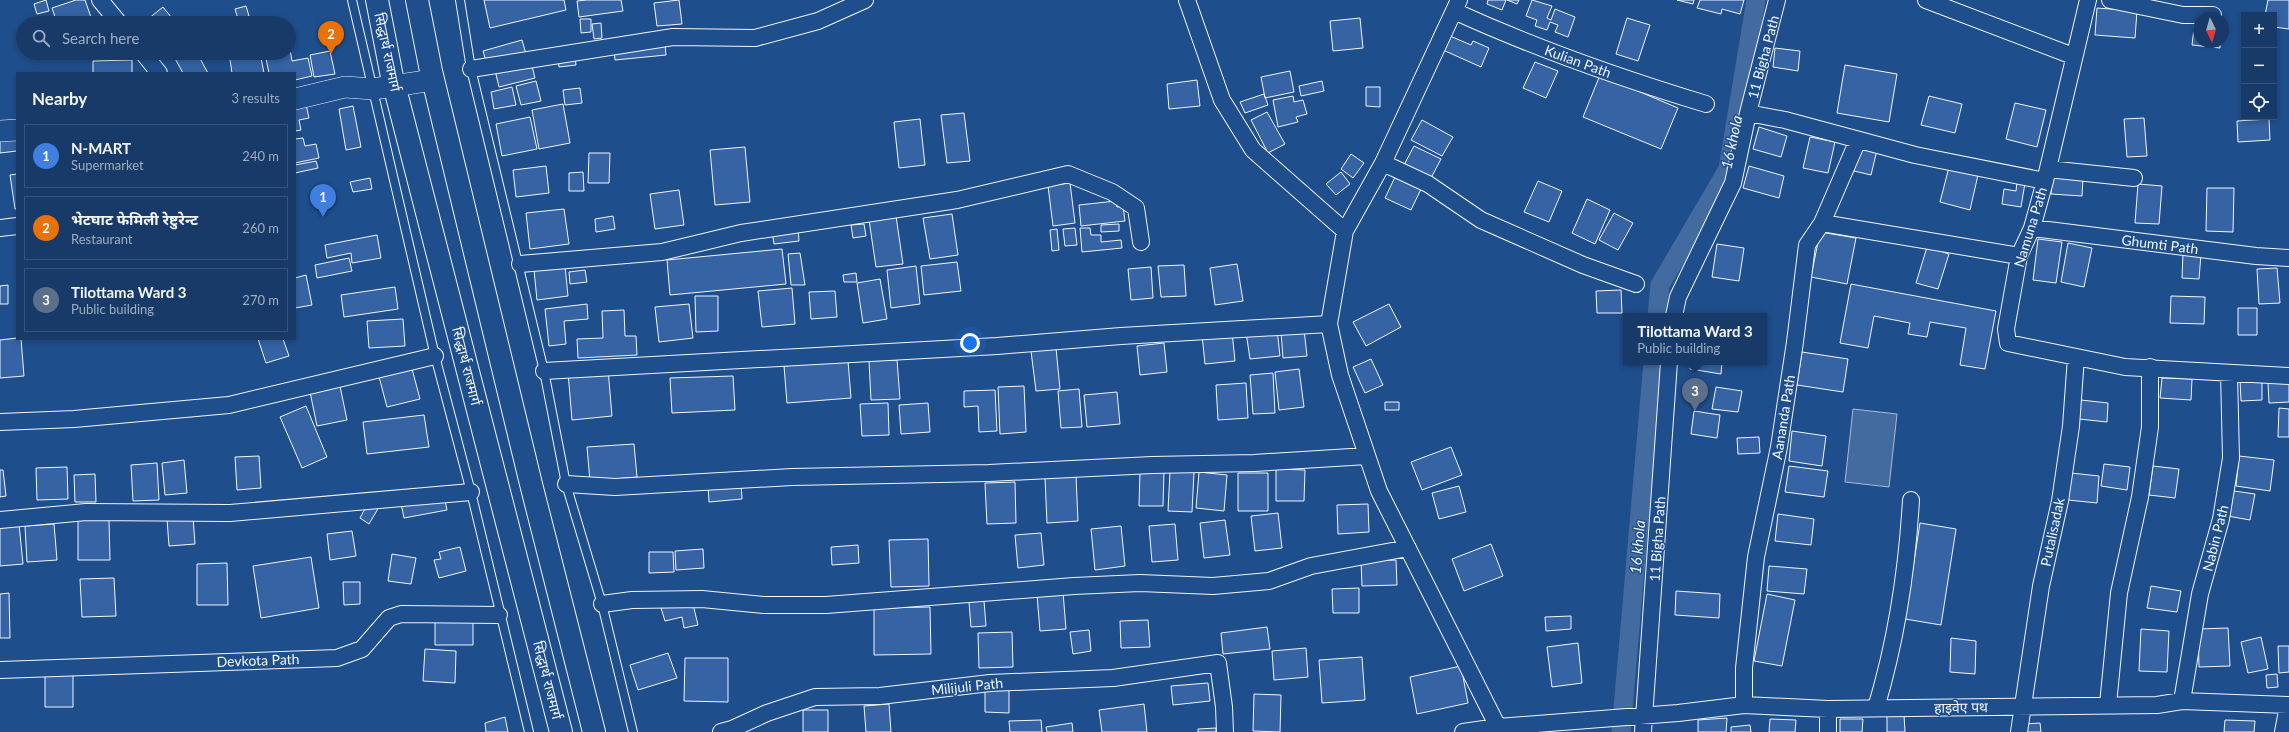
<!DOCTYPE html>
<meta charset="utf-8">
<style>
:root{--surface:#173a69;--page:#244571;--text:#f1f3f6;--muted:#9eadc0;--line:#36547d;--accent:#8abfa5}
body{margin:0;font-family:Lato,"Noto Sans Devanagari",sans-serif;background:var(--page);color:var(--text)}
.controls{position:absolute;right:12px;top:12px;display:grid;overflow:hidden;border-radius:0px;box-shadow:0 2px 6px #0003}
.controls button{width:36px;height:36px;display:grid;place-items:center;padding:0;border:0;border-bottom:1px solid var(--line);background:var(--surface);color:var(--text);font:20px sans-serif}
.compass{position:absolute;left:2193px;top:12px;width:36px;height:36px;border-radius:50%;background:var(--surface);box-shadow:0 2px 6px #0003;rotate:175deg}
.you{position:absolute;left:970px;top:343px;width:14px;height:14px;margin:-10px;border:3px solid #fff;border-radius:50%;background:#1a73e8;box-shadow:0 0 0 6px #1a73e833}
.badge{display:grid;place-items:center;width:26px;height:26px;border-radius:50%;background:var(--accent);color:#fff;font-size:13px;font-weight:700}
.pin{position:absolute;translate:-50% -33px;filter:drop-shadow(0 1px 2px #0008)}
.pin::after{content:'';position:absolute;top:21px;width:14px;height:12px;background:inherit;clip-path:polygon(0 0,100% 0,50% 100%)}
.popup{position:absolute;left:1623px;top:313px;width:144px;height:52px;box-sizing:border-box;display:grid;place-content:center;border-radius:0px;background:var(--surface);filter:drop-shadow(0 1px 3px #0005);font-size:13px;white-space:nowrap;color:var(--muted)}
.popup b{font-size:15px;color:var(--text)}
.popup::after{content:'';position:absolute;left:50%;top:100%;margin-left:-8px;border:8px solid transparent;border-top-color:var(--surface)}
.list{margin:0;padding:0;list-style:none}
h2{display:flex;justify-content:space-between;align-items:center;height:52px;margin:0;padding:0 16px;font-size:17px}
h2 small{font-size:13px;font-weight:400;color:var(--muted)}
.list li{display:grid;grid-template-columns:26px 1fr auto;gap:12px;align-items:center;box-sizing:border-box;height:64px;margin:0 8px 8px;padding:0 8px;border:1px solid var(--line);border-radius:0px}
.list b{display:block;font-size:15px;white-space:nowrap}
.list p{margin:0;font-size:13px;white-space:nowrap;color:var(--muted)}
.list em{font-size:13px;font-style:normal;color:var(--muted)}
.icon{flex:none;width:22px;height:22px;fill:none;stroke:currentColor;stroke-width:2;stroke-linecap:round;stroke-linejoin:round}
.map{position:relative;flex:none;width:2289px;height:732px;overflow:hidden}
.search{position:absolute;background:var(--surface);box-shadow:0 2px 6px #0003;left:16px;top:16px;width:280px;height:44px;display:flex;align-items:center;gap:10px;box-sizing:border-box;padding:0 14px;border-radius:22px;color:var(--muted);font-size:15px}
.panel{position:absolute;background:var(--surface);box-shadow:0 2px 6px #0003;left:16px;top:72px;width:280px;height:268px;border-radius:0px}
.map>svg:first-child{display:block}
</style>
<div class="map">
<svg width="2289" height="732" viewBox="0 0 2289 732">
<rect width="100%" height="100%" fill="#1f4e8c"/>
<!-- water -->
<path fill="#446ba0" stroke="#a8bbd7" d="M1853 409 1897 414 1889 487 1845 482Z"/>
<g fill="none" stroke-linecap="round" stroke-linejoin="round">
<!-- canal -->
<path stroke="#446ba0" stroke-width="19" d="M1657 316 1660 285 1728 169 1756 0
M1621 732 1653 362"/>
</g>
<!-- building -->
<path fill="#3563a3" stroke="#f2f6ff" d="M46 0 49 11 37 14 34 4Z
M76 0H85L93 23H57L52 8Z
M484 0H564L566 10 490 28Z
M587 0H621L623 11 579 17 577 1Z
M679 0 682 24 657 26 654 3Z
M1488 0H1506L1502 10 1487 4Z
M1507 0H1519L1517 4Z
M1532 0 1552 6 1547 18 1551 20 1555 9 1575 17 1568 37 1555 32 1558 25 1550 22 1547 30 1535 26 1537 20 1526 16Z
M1677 0H1694L1693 4Z
M1700 0H1744L1740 14 1722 9 1721 14 1697 8Z
M2268 0H2289V29L2274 27V15H2265Z
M246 6 249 16 238 19 235 9Z
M163 7 176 23H143Z
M2097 8 2137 11 2135 38 2095 35Z
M1360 18 1363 48 1333 51 1330 21Z
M1627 18 1650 25 1638 61 1616 54Z
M580 19H591V32L581 33Z
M2195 20 2199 21V42H2220V48L2192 45Z
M601 23 602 38 594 39 592 24Z
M1450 36 1471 45 1473 41 1489 48 1481 67 1443 50Z
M522 40 526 54 487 65 483 51Z
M665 45 666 55 615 60 614 50Z
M1775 48 1800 51 1798 71 1773 67Z
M290 49 292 61 308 58 312 76 295 80V73H269L265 54 289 53Z
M330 51 335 74 314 77 310 55Z
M172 53H197L208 73H183Z
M229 53H260L264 73H232Z
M575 57 576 65 559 67 558 59Z
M132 60V73H93V61Z
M531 62 535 78 499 87 495 70Z
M1535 62 1558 71 1546 98 1523 88Z
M1845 65 1897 74 1889 122 1837 113Z
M1290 71 1294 92 1265 98 1261 77Z
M1600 75 1678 108 1661 149 1583 117Z
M1197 80 1200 106 1169 109 1167 84Z
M536 81 541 101 521 105 516 86Z
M1322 81 1324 91 1301 96 1299 86Z
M512 87 516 105 494 109 491 92Z
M1366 87H1380V107L1366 106Z
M580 88 582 103 565 105 563 90Z
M1264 94 1268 105 1245 113 1240 102Z
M1293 96 1294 102 1303 100 1307 114 1296 117 1298 122 1278 127 1273 100Z
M1929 96 1962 104 1955 133 1921 125Z
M2015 103 2046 110 2037 147 2006 139Z
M306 104 309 118 299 120 301 130 295 131V106Z
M563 104 570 143 539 149 532 110Z
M353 106 361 147 346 150 339 109Z
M1267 112 1285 144 1268 153 1251 120Z
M964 113 970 161 947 163 941 115Z
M530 117 537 149 502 156 496 124Z
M2144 118 2147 156 2127 157 2124 119Z
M920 119 925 165 899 168 894 122Z
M2269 119 2270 140 2238 142 2237 121Z
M1422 120 1453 137 1442 156 1411 140Z
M1759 127 1787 136 1781 157 1753 149Z
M1810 137 1835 142 1828 173 1803 168Z
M17 138V151L0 153V140Z
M303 138 305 146 316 144 319 158 295 163V139Z
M1860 145 1877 150 1871 175 1854 171Z
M1414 146 1441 159 1431 178 1404 165Z
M745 147 750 202 715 205 710 150Z
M589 153H610L609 183H588Z
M1351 154 1364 163 1353 178 1341 169Z
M316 161 318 168 295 173V165Z
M546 166 549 193 516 197 513 170Z
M1749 166 1784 176 1779 198 1743 188Z
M1949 167 1978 175 1970 210 1940 202Z
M583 172 584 191H569V173Z
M1341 172 1350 184 1336 195 1326 184Z
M17 174V209H15L10 175Z
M1396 175 1422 187 1411 210 1385 198Z
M2052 177 2083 178 2082 196 2051 194Z
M370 178 372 189 353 192 350 182Z
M1538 181 1562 191 1549 222 1524 212Z
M2017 182 2025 183 2021 207 2002 204 2004 189 2016 191Z
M1070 183 1075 223 1053 226 1048 186Z
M2138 184 2162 186 2159 224 2135 223Z
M2207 188H2234L2233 232 2206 231Z
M679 190 684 225 655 229 650 194Z
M1587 199 1610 210 1595 244 1572 233Z
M1116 201 1117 207 1123 206 1125 221 1081 226 1079 205Z
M564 209 569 244 530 249 526 213Z
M1614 213 1633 223 1618 250 1599 240Z
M952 214 958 255 930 259 923 218Z
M613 216 615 229 596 232 595 219Z
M896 216 903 264 876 267 869 220Z
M864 224 866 236 853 238 851 225Z
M1119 224V231L1101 232V225Z
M798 228 799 241 774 244 772 231Z
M1075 228 1077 245 1065 246 1063 229Z
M1080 228H1090L1091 235H1101V242L1121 240 1122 248 1082 252Z
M1057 229 1059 250 1052 251 1050 230Z
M1820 232 1856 238 1847 284 1811 277Z
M377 235 381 258 352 263 351 253 327 258 325 245Z
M2038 239 2062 242 2056 283 2033 280Z
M2068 243 2092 248 2084 287 2061 282Z
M1717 244 1744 248 1739 281 1712 277Z
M1927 247 1949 254 1938 289 1916 283Z
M782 249 786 284 670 295 667 260Z
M800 253 805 285H791L788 254Z
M2183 253 2201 254 2199 279 2182 278Z
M349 258 352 271 317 278 315 265Z
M957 262 961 291 924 295 921 266Z
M1237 264 1243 301 1215 305 1210 268Z
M1184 265 1186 296 1161 297 1158 266Z
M565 266 568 296 537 300 534 270Z
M916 266 920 304 891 308 887 270Z
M1151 267 1153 298 1131 300 1128 269Z
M2277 268 2280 303 2259 304 2257 269Z
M585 270 587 282 570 284 569 272Z
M856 273 857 282H844L843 275Z
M306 275 312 305 295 308V278Z
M880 279 887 319 863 323 857 283Z
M1851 284 1996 311 1985 369 1960 365 1966 328 1930 322 1927 337 1908 334 1910 323 1874 316 1868 348 1840 343Z
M8 285V304H0V286Z
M395 287 398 309 344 317 341 295Z
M792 288 795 324 762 327 758 291Z
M1621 290 1622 313H1597L1596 291Z
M835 291 837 317 811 319 809 292Z
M695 296H718V331L696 332Z
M2171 296 2205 297 2204 324 2170 323Z
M587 304 588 319 564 321 566 344 549 346 545 309Z
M689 304 693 338 659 342 655 307Z
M1389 304 1401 327 1366 346 1353 322Z
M2238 308H2257V335H2238Z
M624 310 625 336H636L637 355 578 358 577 339 603 338 602 311Z
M403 319 405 346 369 348 367 321Z
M1277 329 1280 356 1250 359 1246 332Z
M1304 329 1307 356 1283 358 1281 332Z
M1232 332 1235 361 1205 364 1202 335Z
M17 338 21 339 24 376 0 378V340Z
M258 339H283L289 356 266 363Z
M1164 343 1167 372 1140 375 1137 346Z
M1056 348 1060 389 1036 391 1031 351Z
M1802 352 1848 359 1843 392 1797 385Z
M1371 359 1383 385 1365 393 1353 367Z
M897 360 900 399 871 400 869 361Z
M848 361 851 398 787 403 784 366Z
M1691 362H1722L1721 374 1690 369Z
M411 365 420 399 387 407 378 373Z
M608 369 612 416 572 420 568 372Z
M1299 369 1304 407 1279 410 1275 372Z
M1273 373 1275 413 1253 414 1250 375Z
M733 376 735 410 672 413 670 378Z
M2162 378 2192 379 2191 400 2160 398Z
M2240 380H2262V400L2241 401Z
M1246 383 1248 418 1218 420 1216 385Z
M2268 383H2289V402L2269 403Z
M340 386 347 420 317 426 310 392Z
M1024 386 1026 432 1000 434 998 387Z
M1716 387 1742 391 1738 412 1712 409Z
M1079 389 1082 427 1061 428 1058 391Z
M995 390 997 431 979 432 978 406 964 407V391Z
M1117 392 1120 424 1087 427 1084 395Z
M2081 400 2108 403 2107 422 2079 419Z
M1385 402H1399V410H1385Z
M888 403 889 435 862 436 860 404Z
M928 403 930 432 901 434 899 405Z
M306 406 327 457 302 468 280 417Z
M2279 408 2289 409V437H2278Z
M1694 411 1720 415 1717 438 1691 434Z
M424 415 429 447 367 454 363 422Z
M1792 431 1826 436 1822 466 1789 461Z
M1759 437 1760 453 1738 454 1737 438Z
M634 444 637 477 590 481 587 447Z
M1451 447 1462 475 1422 490 1411 462Z
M259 456 261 488 237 490 235 457Z
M2239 456 2274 460 2270 491 2236 486Z
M184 460 187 493 165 495 162 463Z
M157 463 159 500 133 501 131 465Z
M2104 464 2130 467 2127 490 2101 486Z
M1789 466 1828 471 1824 497 1785 492Z
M2153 466 2179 469 2175 498 2149 495Z
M67 467 68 499 37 500 36 468Z
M1276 469 1305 470 1304 501H1276Z
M0 470H3L6 496 0 497Z
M1140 471H1164L1163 506H1139Z
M1170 471 1194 472 1192 512 1168 511Z
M1199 472 1227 475 1224 511 1196 508Z
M1238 473H1268V511H1238Z
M2071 473 2099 476 2097 503 2068 500Z
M95 474 96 502H75L74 475Z
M1076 476 1078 521 1047 523 1045 478Z
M741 482 742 499 709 502 708 485Z
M1015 482 1016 523 987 524 985 483Z
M1459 486 1466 512 1439 519 1432 493Z
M2227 490 2255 494 2250 520 2222 515Z
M444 495 447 510 404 518 401 503Z
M369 501 379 507 369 524 360 518Z
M1368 504 1369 532 1338 534 1337 505Z
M1278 513 1282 548 1255 551 1251 516Z
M1778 514 1814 519 1811 545 1775 541Z
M193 517 195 544 169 546 167 519Z
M78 520H109L110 560H78Z
M1225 520 1230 555 1204 558 1200 523Z
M1920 523 1956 529 1941 625 1905 619Z
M19 524 23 564 0 566V526Z
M54 524 57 560 27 562 25 526Z
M1175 524 1178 560 1152 562 1149 526Z
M1121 526 1125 566 1095 570 1091 529Z
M352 531 356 556 330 560 327 534Z
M1041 533 1044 565 1018 568 1015 535Z
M928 539 929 586 891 587 889 540Z
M1491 544 1503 576 1464 591 1452 559Z
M858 545 859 563 832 565 831 547Z
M460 547 466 571 439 578 434 560 441 559 439 552Z
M703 549 704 568 676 570 675 551Z
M649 552H673L674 572 649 573Z
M392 554 416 558 411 584 388 581Z
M311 557 319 608 261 618 253 566Z
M1396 560 1397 585 1362 586 1361 561Z
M227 563 228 605H197V564Z
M1769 566 1807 569 1804 594 1767 591Z
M114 578 116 616 82 617 80 579Z
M343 582H360V604L344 605Z
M2151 586 2181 591 2177 612 2147 608Z
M1359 588V613H1333L1332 589Z
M1676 591 1720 594 1719 618 1675 615Z
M1063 592 1066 629 1040 631 1037 595Z
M9 593 10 638H0V594Z
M1767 594 1795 600 1782 666 1754 661Z
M692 600 698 625 684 628 682 617 665 621 661 608Z
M984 601 986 626 971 627 969 602Z
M930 607 931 654 874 655V608Z
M1571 616V629L1546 631 1545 617Z
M435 618 473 619V645H435Z
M1148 620 1150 647 1121 648 1120 621Z
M1267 627 1270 649 1223 654 1221 633Z
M2228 628 2230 666 2199 667 2198 629Z
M2141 629 2169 631 2167 672 2139 671Z
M1089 630 1091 651 1073 654 1070 632Z
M1012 632 1013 667 979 668 978 633Z
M2261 637 2268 669 2248 673 2241 642Z
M1951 638 1976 641 1975 674 1950 672Z
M1578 643 1582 683 1552 687 1547 647Z
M2278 646H2289V672L2279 673Z
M1306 648 1308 677 1274 680 1272 651Z
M425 649 456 651 455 683 423 681Z
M668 653 677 678 638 690 630 665Z
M1362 657 1365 700 1322 703 1319 660Z
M685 658H728V702L684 701Z
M1461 666 1468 703 1417 714 1410 677Z
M45 674H73V707H45Z
M2277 674 2278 687 2267 688 2266 675Z
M1208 683 1210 701 1173 705 1171 686Z
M985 688H1009V713L985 712Z
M1254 694 1281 695 1280 732 1253 731Z
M889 704 891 732H866L864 706Z
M1144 704 1147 732H1102L1099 710Z
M803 710H828V732H803Z
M1887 715H1904L1905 732H1887Z
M505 717 508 732H486L485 723Z
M1727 718 1726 732H1698V720Z
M1770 719 1796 720 1795 732H1769Z
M1840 719H1863L1862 732H1840Z
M1041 720 1042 732H1010L1009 721Z
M2225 720 2255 721 2254 732H2224Z
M1072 723 1073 732H1047L1046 727Z
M2040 723 2041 732H2025L2024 724Z
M1750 725 1751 732H1731V727Z
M1216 728V732H1198V729Z"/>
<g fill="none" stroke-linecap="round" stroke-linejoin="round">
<defs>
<path id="service" d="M352 0 435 356 471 492 529 732
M460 0 471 69 544 371 566 484 602 604 633 732"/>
<path id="minor" d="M100 0 119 23
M1187 0 1222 100 1253 150 1345 231
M1459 0 1383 163 1345 231 1329 324 1340 375 1379 491 1498 727
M1926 0 2073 56
M2088 0 2045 181 2032 228 2019 256 2006 329 2008 343 2125 367 2289 376
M2110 0 2183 15H2213
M1454 11C1535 48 1620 78 1706 104
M143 53 159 73
M471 69 673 37 755 38 818 21 865 0
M1748 113 1785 120 1915 155 2045 181
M1383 163 1428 184 1481 220 1583 265 1636 284
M2048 169 2134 178
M1822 223 2019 256
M0 228 17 226
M2032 228 2256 256 2289 258
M520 264 662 252 741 233 957 200 1068 174 1112 192 1136 208 1141 242
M1674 316 1678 297 1733 183 1748 113 1777 0
M544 371 997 346 1121 336 1329 324
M0 422 74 419 229 405 435 356
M566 484 615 487 792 477 989 473 1152 465 1254 463 1367 456
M0 520 86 512 230 513 471 492
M602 604 632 600 702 599 764 605H826L1074 586 1140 583 1213 586 1269 581 1311 566 1408 548
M0 670 337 658 362 649 389 618 401 614 499 615
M2182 701 2200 594 2221 519 2231 458 2229 373
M2108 704 2119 593 2140 497 2150 427V367
M1744 705V668L1756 557 1779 447 1795 342 1807 245 1822 223 1858 140
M1876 708C1896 641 1907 570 1911 500
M1828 709V732
M721 732 732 729 767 713 815 697 880 696 990 683 1113 678 1218 663 1224 707 1225 732
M1463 732 1498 727 1678 713 1744 705 1828 709 2157 705 2182 701 2289 705
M1643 732 1669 362
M2019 732 2041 586 2060 501 2071 426 2076 357
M2283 732 2288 706"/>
<path id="tertiary" d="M295 99 345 87 373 89 433 80
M0 131 17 130"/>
<path id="trunk" d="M377 0 392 77 561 732
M417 0 431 71 531 484 594 732"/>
</defs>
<!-- service casing -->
<use href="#service" stroke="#f2f6ff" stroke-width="10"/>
<!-- minor casing -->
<use href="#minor" stroke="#f2f6ff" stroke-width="18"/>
<!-- tertiary casing -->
<use href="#tertiary" stroke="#f2f6ff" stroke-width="22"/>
<!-- trunk casing -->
<use href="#trunk" stroke="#f2f6ff" stroke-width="24"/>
<!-- service -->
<use href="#service" stroke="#1f4e8c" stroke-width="8"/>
<!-- minor -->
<use href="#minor" stroke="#1f4e8c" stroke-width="16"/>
<!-- tertiary -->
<use href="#tertiary" stroke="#1f4e8c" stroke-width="21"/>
<!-- trunk -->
<use href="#trunk" stroke="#1f4e8c" stroke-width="22"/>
</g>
<g text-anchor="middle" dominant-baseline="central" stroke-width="3" stroke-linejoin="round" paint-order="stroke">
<!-- street labels -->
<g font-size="14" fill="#f2f6ff" stroke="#1f4e8c">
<text transform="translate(388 52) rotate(78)">सिद्धार्थ राजमार्ग</text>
<text transform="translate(1763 57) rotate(-75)">11 Bigha Path</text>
<text transform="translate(1578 61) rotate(20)">Kulian Path</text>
<text transform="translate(2030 227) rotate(-73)">Namuna Path</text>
<text transform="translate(2160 244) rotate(7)">Ghumti Path</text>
<text transform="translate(467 366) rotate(76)">सिद्धार्थ राजमार्ग</text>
<text transform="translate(1783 417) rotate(-81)">Aananda Path</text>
<text transform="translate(2052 532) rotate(-78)">Putalisadak</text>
<text transform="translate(2215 538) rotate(-76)">Nabin Path</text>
<text transform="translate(1657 539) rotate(-86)">11 Bigha Path</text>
<text transform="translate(258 660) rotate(-2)">Devkota Path</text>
<text transform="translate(548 680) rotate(76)">सिद्धार्थ राजमार्ग</text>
<text transform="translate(967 686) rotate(-6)">Milijuli Path</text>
<text transform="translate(1961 707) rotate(-1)">हाइवेए पथ</text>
</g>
<!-- water labels -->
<g font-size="15" font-style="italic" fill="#f2f6ff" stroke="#1f4e8c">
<text transform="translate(1731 142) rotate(-78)">16 khola</text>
<text transform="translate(1637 547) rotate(-85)">16 khola</text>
</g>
</g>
</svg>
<div class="controls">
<button>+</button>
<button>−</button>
<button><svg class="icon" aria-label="locate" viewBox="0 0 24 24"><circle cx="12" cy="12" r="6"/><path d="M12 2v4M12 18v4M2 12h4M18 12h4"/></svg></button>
</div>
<svg class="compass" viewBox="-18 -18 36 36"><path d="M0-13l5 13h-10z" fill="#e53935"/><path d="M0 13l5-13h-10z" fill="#9eadc0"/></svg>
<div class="you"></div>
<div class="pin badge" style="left:323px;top:217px;background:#3f7fe0">1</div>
<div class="pin badge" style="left:331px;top:54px;background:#e8710a">2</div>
<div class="pin badge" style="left:1695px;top:411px;background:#5c6f8a">3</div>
<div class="popup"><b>Tilottama Ward 3</b>Public building</div>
<div class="search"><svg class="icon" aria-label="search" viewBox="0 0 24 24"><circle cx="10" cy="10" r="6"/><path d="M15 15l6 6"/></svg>Search here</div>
<section class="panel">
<h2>Nearby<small>3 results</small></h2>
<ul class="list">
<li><span class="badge" style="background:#3f7fe0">1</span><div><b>N-MART</b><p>Supermarket</p></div><em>240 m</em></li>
<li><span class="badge" style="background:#e8710a">2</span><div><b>भेटघाट फेमिली रेष्टुरेन्ट</b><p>Restaurant</p></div><em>260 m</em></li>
<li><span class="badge" style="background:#5c6f8a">3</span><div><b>Tilottama Ward 3</b><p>Public building</p></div><em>270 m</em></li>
</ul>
</section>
</div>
